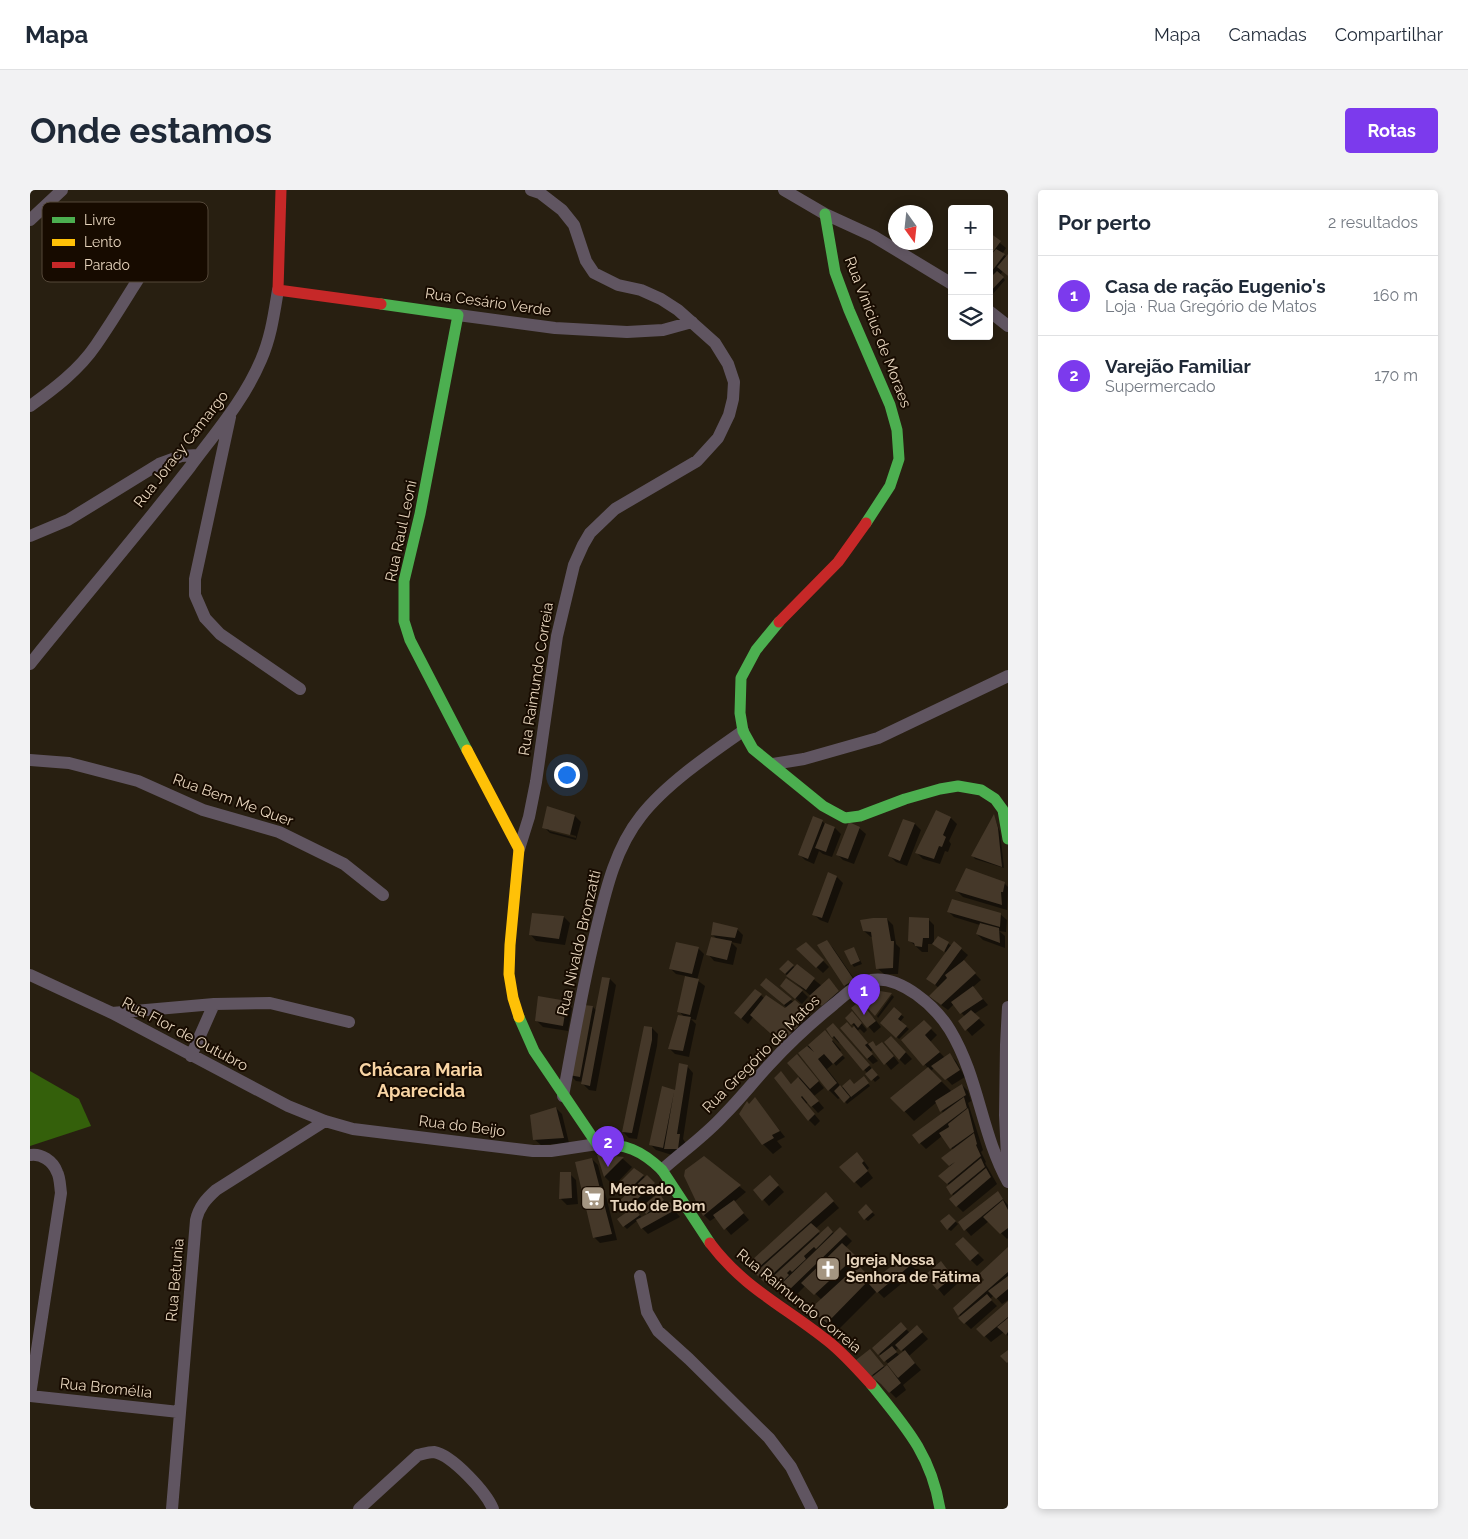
<!DOCTYPE html>
<html lang="pt">
<meta charset="utf-8">
<style>
:root{--surface:#fff;--page:#f2f2f3;--text:#1f2937;--muted:#747a83;--line:#e0e1e3;--accent:#7c3aed}
body{margin:0;font-family:Raleway,sans-serif;background:var(--page);color:var(--text)}
.controls{position:absolute;right:15px;top:15px;display:grid;overflow:hidden;border-radius:5px;box-shadow:0 2px 8px #0003}
.controls button{width:45px;height:45px;display:grid;place-items:center;padding:0;border:0;border-bottom:1px solid var(--line);background:var(--surface);color:var(--text);font:25px sans-serif}
.compass{position:absolute;left:858px;top:15px;width:45px;height:45px;border-radius:50%;background:var(--surface);box-shadow:0 2px 8px #0003;rotate:165deg}
.you{position:absolute;left:536px;top:584px;width:18px;height:18px;margin:-12px;border:4px solid #fff;border-radius:50%;background:#1a73e8;box-shadow:0 0 0 8px #1a73e833}
.badge{display:grid;place-items:center;width:32px;height:32px;border-radius:50%;background:var(--accent);color:#fff;font-size:16px;font-weight:700}
.pin{position:absolute;translate:-50% -41px;filter:drop-shadow(0 1px 2px #0008)}
.pin::after{content:'';position:absolute;top:26px;width:18px;height:15px;background:inherit;clip-path:polygon(0 0,100% 0,50% 100%)}
.list{margin:0;padding:0;list-style:none}
h2{display:flex;justify-content:space-between;align-items:center;height:65px;margin:0;padding:0 20px;font-size:21px}
h2 small{font-size:16px;font-weight:400;color:var(--muted)}
.list li{display:grid;grid-template-columns:32px 1fr auto;gap:15px;align-items:center;box-sizing:border-box;height:80px;padding:0 20px;border-top:1px solid var(--line)}
.list b{display:block;font-size:19px;white-space:nowrap}
.list p{margin:0;font-size:16px;white-space:nowrap;color:var(--muted)}
.list em{font-size:16px;font-style:normal;color:var(--muted)}
.icon{flex:none;width:28px;height:28px;fill:none;stroke:currentColor;stroke-width:2;stroke-linecap:round;stroke-linejoin:round}
.map{position:relative;flex:none;width:978px;height:1319px;overflow:hidden;border-radius:5px}
header{display:flex;align-items:center;gap:30px;box-sizing:border-box;height:70px;padding:0 25px;background:var(--surface);border-bottom:1px solid var(--line)}
header strong{font-size:24px}
nav{display:flex;gap:28px;margin-inline-start:auto;font-size:18px}
.intro{display:flex;align-items:center;justify-content:space-between;box-sizing:border-box;height:120px;padding:0 30px}
h1{margin:0;font-size:35px}
.button{padding:12px 22px;border-radius:5px;background:var(--accent);color:#fff;font-size:18px;font-weight:700}
main{display:flex;gap:30px;padding:0 30px}
aside{flex:1;background:var(--surface);border-radius:5px;box-shadow:0 2px 8px #0003}
.map>svg:first-child{display:block}
</style>
<header>
<strong>Mapa</strong>
<nav><a>Mapa</a><a>Camadas</a><a>Compartilhar</a></nav>
</header>
<div class="intro"><h1>Onde estamos</h1><a class="button">Rotas</a></div>
<main>
<div class="map">
<svg width="978" height="1319" viewBox="0 0 978 1319">
<rect width="100%" height="100%" fill="#281f11"/>
<!-- forest -->
<path fill="#34600b" d="M0 881 49 909 61 936 0 956Z"/>
<!-- shadow -->
<path fill="#0007" fill-rule="evenodd" d="M960 45 976 58 972 64 977 67 978 66V86L973 81 970 85 975 90 962 105 959 103Z
M906 622 921 628 927 634 919 651 921 654 918 662 915 661 910 674 893 669 887 663Z
M545 626 551 632 546 650 520 643 514 637ZM519 638 546 646V648L519 641Z
M964 626 970 642 974 678 945 669 943 666Z
M792 631 796 635 805 638 811 644 802 667 793 664 789 661 784 674 775 670 769 664Z
M874 631 885 634 891 640 877 676 866 672 860 666Z
M829 638 836 644 824 674 813 670 807 664Z
M807 687 813 693 798 733 790 730 783 724Z
M974 693 978 697 977 720 933 707 927 701Z
M918 721 970 724 977 730 976 742 969 741 975 746V758L953 750 947 744 950 735 924 727Z
M534 727 540 733 535 755 506 751 500 744Z
M857 729 863 735 866 754 870 758 868 784H854L847 778 843 747H841L834 741Z
M898 729 904 735V753L908 748 922 756 924 753 938 765 933 771 951 790 943 797 958 815 944 824 955 835 942 846 930 832 935 827 924 814 918 820 907 812 909 798 898 789 917 763 904 754H898V762H892L880 751Z
M707 739 713 745 711 754 701 752 707 758 703 775 684 771 678 764 688 750 682 744Z
M797 752 803 758 829 796 821 802 815 795Z
M776 753 799 777 793 783 768 760Z
M668 758 674 764 667 790 675 796 666 830 661 829 666 834 659 867 645 864 639 858 654 827 649 821 656 786 646 784 640 778Z
M824 758 832 774 824 777 822 774Z
M763 776 765 778 767 776 792 796H805L814 808 798 821 750 779Z
M573 789H580L586 795 566 901 559 900 553 894V892L546 891 540 885 555 816 563 817 567 821Z
M751 796 772 801 778 807 772 814Z
M725 800 735 809 755 820 757 818 738 801 761 810 786 831 758 858 724 826 718 834 705 823Z
M862 805 864 807 848 828 847 826Z
M536 812 542 818 538 841 513 837 507 831Z
M823 818 844 828 851 837 844 843Z
M871 825 874 827 870 832 879 839 869 849 852 833Z
M817 828 828 829 837 840 834 843 830 839 827 841 839 855 843 853 847 857 858 859 869 873 861 880 844 859 840 862 848 871 843 874 837 868 822 839 825 837Z
M894 832 907 845 900 852 915 868 920 865 926 871 935 887 922 895 905 877 901 881 923 903 932 895 938 901 941 911 938 913 953 960 951 962 956 972 955 973 967 994 933 1022 920 1009 924 1006 917 997 919 995 910 986 921 976 913 968 923 960 912 946 896 959 890 953 913 923 907 912 884 931 862 908 898 878 873 850Z
M622 838 628 844 627 856 607 949 599 948 593 942Z
M797 840H809L850 888 845 892 810 852 809 853 804 848Z
M795 842 811 860 809 862 815 868 806 876 804 873 797 879 812 898 820 891 824 896 836 891 840 896 817 914 811 907 808 909 799 900 770 863Z
M861 847 882 869 875 875 869 869Z
M773 872 794 898 784 906 794 918 788 923 778 912 776 914 790 931 785 936 779 930 751 882 762 895 771 886Z
M657 876 663 883 653 949 655 952 653 965H642L626 960 620 954 633 897 646 901Z
M725 909 755 947 747 951 752 957 743 964 733 954 710 924Z
M526 918 532 924 539 953 511 955 504 949Z
M569 967 593 969 602 977 584 996 575 987Z
M674 967 716 1002 704 1012 719 1030 701 1045 686 1027 680 1031 674 1025Z
M562 969 568 975 587 1050 570 1053 564 1047Z
M833 970 839 978 837 980 843 988 831 998 811 977Z
M540 984 546 990 548 1014 537 1015 531 1009Z
M613 986 616 988 617 987 630 1000 617 1012 619 1013 632 1007 637 1015 639 1014 650 1027 618 1044 612 1038 608 1030 597 1039 594 1036 597 1024 588 1014 599 1004 590 994ZM612 1016 619 1025 612 1028 607 1021Z
M740 987 754 1002 739 1016 725 1000Z
M967 1003 978 1015V1048L977 1049 959 1031 941 1046 930 1033Z
M802 1010 809 1018 785 1039 791 1045 798 1038 805 1044 810 1039 822 1051 815 1058 831 1073 827 1077 843 1092 874 1067 887 1081 854 1108 847 1101 807 1141 790 1130 781 1121 792 1110 776 1095 763 1108 755 1100 752 1104 743 1095 741 1097 727 1084 730 1080 722 1071Z
M836 1016 845 1025 838 1031 835 1029Z
M919 1025 928 1034 921 1041 918 1039Z
M933 1049 954 1070 947 1076 941 1070Z
M978 1058V1110L972 1114 964 1105 960 1109 967 1116 941 1139 930 1128 932 1127 929 1125 956 1090 950 1084Z
M917 1079 928 1093 914 1106 897 1085Z
M978 1113V1146L974 1142 961 1152 948 1139Z
M871 1134 880 1143 887 1137 898 1149 879 1166 891 1180 873 1195 876 1200 866 1208 828 1170 846 1167 855 1178 857 1177 867 1187 868 1186 861 1177 844 1158ZM869 1157 874 1162 870 1166 865 1161Z"/>
<!-- building -->
<path fill="#453829" d="M960 43 971 51 960 66 966 59 975 64 959 85Z
M978 64V86L967 77Z
M967 81 974 87 959 103V89Z
M517 616 545 625 540 645 512 638Z
M906 620 921 627 913 645 916 647 912 657 909 656 904 669 885 663Z
M964 624 968 638 972 677 941 666Z
M783 626 793 630 778 669 768 665Z
M873 629 885 633 870 671 858 666Z
M819 632 830 637 818 669 806 665Z
M795 633 805 637 796 662 785 658Z
M936 678 975 692 973 702H971L972 715 925 701Z
M798 682 807 686 792 728 782 725Z
M922 709 971 723 970 737 917 722Z
M502 723 534 726 529 749 499 745Z
M879 727 899 728V748H893L892 757 885 756 884 753 878 751Z
M843 728H857L861 751H864L863 778 846 779 841 742 833 741 830 730Z
M683 732 708 738 705 748 681 745Z
M950 733 969 738 970 753 946 744Z
M908 746 919 752 914 762 902 754Z
M681 747 702 751 697 770 676 765Z
M797 750 824 790 814 796 787 755Z
M924 751 932 758 905 795 896 789Z
M646 752 669 757 662 784 639 779Z
M776 752 794 770 786 778 766 759Z
M824 757 830 771 821 775 814 761Z
M758 770 764 775 755 784 749 779Z
M934 770 946 783 911 815 899 806 917 788 915 785Z
M767 774 785 788 776 800 756 786Z
M655 786 669 789 660 825 647 822Z
M572 787 580 788 560 896 551 894Z
M736 788 762 809 754 815 730 795Z
M756 788 773 800 765 809 750 796Z
M799 788 809 801 792 816 779 806Z
M943 796 953 809 930 824 921 812Z
M725 799 732 804 711 829 704 823Z
M850 801 862 803 845 826 831 811 842 803Z
M736 805 755 818 765 810 781 824 751 853 720 825Z
M508 806 537 811 533 836 505 831Z
M830 811 846 831 837 838 821 818Z
M554 815 563 816 550 887 539 885Z
M864 817 872 824 868 829 877 836 866 848 850 833Z
M941 820 950 828 935 841 928 831Z
M822 821 832 833 828 838 824 833 821 835 815 828Z
M648 825 661 827 653 861 638 859Z
M894 830 902 838 895 845 910 862 893 876 871 850Z
M817 832 822 838 824 836 838 853 835 855 843 864 837 869 810 838Z
M803 833 840 875 833 881 804 846 802 848 796 839Z
M614 836 622 837V850L602 943 592 942Z
M795 840 803 850 802 851 813 865 803 874 794 864 788 869 807 893 798 901 768 863 777 856 784 862 778 855Z
M861 846 876 862 869 870 854 852Z
M843 851 846 856 852 852 864 866 854 875 838 854Z
M920 863 930 880 915 890 901 876Z
M767 864 789 891 780 899 757 873Z
M649 873 658 875 647 944H650L648 959H634L644 902 633 958 619 955 632 896 645 900Z
M898 877 912 891 874 922 860 908Z
M842 878 848 885 841 891 835 884Z
M751 881 761 894 768 887 789 911 781 917 772 906 771 907 785 924 778 931 744 888Z
M834 886 839 893 821 907 812 896 820 889 824 894Z
M932 894 936 905 910 922 905 911Z
M810 895 820 907 814 913 804 901Z
M725 907 750 941 742 945 744 948 732 955 709 924 717 911 719 914Z
M934 907 937 918 889 954 882 945Z
M526 917 534 948 503 950 500 925Z
M938 918 944 942 920 959 909 943 919 937 918 934Z
M944 943 947 954 946 955 951 966 917 994 908 986 925 972 919 976 911 968Z
M827 962 834 971 832 973 838 981 824 993 809 977Z
M567 965H574L594 967 574 987Z
M674 966 711 995 673 1026 654 986 655 980Z
M562 968 582 1044 563 1048 545 972Z
M951 968 955 977 921 1005 916 997Z
M604 978 614 985 596 1003 588 994Z
M956 978 961 987 926 1017 919 1009Z
M530 982H541L542 1008 529 1009Z
M617 985 625 993 593 1022 586 1014Z
M740 985 749 995 732 1011 723 1000Z
M968 1001 973 1009 934 1041 928 1032Z
M796 1002 804 1011 727 1079 721 1071Z
M629 1003 634 1010 616 1024 611 1017Z
M704 1010 714 1023 694 1040 683 1025Z
M973 1010 978 1020V1038L970 1044 953 1027Z
M640 1012 645 1020 611 1039 606 1030Z
M836 1014 843 1022 834 1030 828 1022Z
M604 1017 610 1025 593 1037 587 1029Z
M919 1024 926 1031 917 1040 910 1031Z
M781 1033 790 1041 734 1092 725 1083Z
M798 1036 803 1042 786 1059 784 1057 774 1066 776 1069 762 1082 760 1080 757 1083 759 1085 745 1099 738 1091Z
M810 1037 817 1044 756 1103 749 1096Z
M933 1047 949 1063 940 1071 925 1054Z
M812 1053 826 1066 784 1105 771 1093Z
M978 1057V1082L928 1126 923 1118 954 1090 949 1084Z
M874 1066 882 1074 847 1103 839 1094Z
M911 1071 923 1087 907 1100 895 1085Z
M828 1075 841 1088 797 1133 779 1120Z
M978 1086V1099L966 1109 958 1101Z
M957 1104 962 1110 934 1134 928 1128Z
M978 1111V1127L954 1147 946 1139Z
M978 1128V1142L976 1145 967 1137Z
M871 1132 877 1139 848 1165 842 1158Z
M887 1135 893 1142 871 1161 865 1155Z
M862 1156 867 1162 854 1172 849 1166Z
M840 1159 854 1176 841 1186 826 1170Z
M875 1160 885 1173 868 1188 857 1174Z
M978 1160V1172L977 1173 970 1166Z
M857 1175 871 1193 859 1203 851 1194 842 1187Z"/>
<g fill="none" stroke-linecap="round" stroke-linejoin="round">
<!-- street -->
<path stroke="#605561" stroke-width="12" d="M754 0 795 24 843 46 922 94
M0 30 32 0
M959 121 978 136
M428 125 525 138 597 142 633 140 662 132
M0 216C24 199 49 180 66 155 82 132 97 107 112 83
M200 227 165 389V405L175 428 190 444 270 499
M0 346 38 330 129 274 151 266 168 265
M0 474C53 408 108 344 160 277 186 242 214 210 231 170 241 147 244 124 248 100
M0 570 39 573 108 591 173 620 249 642 314 674 353 705
M743 574 774 569 848 548 978 486
M489 659 499 627 506 592 527 446 544 375 553 355 560 343 585 319 667 271 688 248 699 225 703 209 704 192 698 174 685 153 648 120 631 109 611 100 588 95 564 83 556 71 544 35 532 20 510 3 501 0
M0 785 82 823 258 916 295 931 323 939 503 961H521L567 954
M82 823 184 814 240 813 319 832
M161 866 184 814
M533 906C543 852 552 799 565 745 575 704 584 660 611 626 636 594 680 564 713 541
M0 965C11 963 23 971 27 982 30 987 30 996 31 1003L0 1205
M632 980C652 962 676 945 694 925 710 909 724 891 740 874 759 853 781 833 803 815 814 806 827 793 841 790 871 785 906 817 920 840 949 888 951 943 978 992
M978 989 975 925 976 855 978 817
M610 1086 617 1122 628 1141 659 1169 739 1248 761 1277 782 1319
M0 1206 149 1222
M142 1319 166 1030C169 1017 176 1009 186 1000L295 931
M329 1319 388 1265C393 1264 398 1262 404 1262 422 1265 456 1302 463 1319"/>
<!-- fast -->
<path stroke="#4caf50" stroke-width="11" d="M795 24 805 82 819 120 860 215 867 240 869 269 860 296 836 333
M351 114 428 125 390 324 374 391V431L380 450 437 560
M749 432 726 460 711 488 710 523 713 541 723 559 793 616 815 628 830 626 875 609 910 599 928 596 951 600 965 609 973 620 978 649
M489 827 504 861 567 954C596 954 611 960 632 980L680 1053
M841 1194C875 1236 901 1264 910 1319"/>
<!-- slow -->
<path stroke="#ffc107" stroke-width="11" d="M437 560 489 659 480 755 479 784 483 808 489 827"/>
<!-- jam -->
<path stroke="#c62828" stroke-width="11" d="M251 0 248 100 351 114
M749 432 808 372 836 333
M680 1053C713 1097 752 1115 794 1148 812 1161 826 1178 841 1194"/>
</g>
<!-- icons -->
<defs>
<symbol id="supermarket-square" viewBox="-11 -11 22 22"><rect x="-9" y="-9" width="18" height="18" rx="4" fill="#a49581" stroke="#170b00"/><path d="M-6-5.5h2.5l.6 2H6L4.5 2H-2.5L-4.4-4H-6ZM-1.5 3.2a1.3 1.3 0 1 0 .1 0ZM3 3.2a1.3 1.3 0 1 0 .1 0Z" fill="#fff"/></symbol>
<symbol id="church-square" viewBox="-11 -11 22 22"><rect x="-9" y="-9" width="18" height="18" rx="4" fill="#a49581" stroke="#170b00"/><path d="M-1.2-6h2.4v3.5h3.3v2.4h-3.3V6h-2.4V-.1h-3.3v-2.4h3.3Z" fill="#fff"/></symbol>
</defs>
<g fill-rule="evenodd">
<use href="#supermarket-square" x="549" y="994" width="28" height="28"/>
<use href="#church-square" x="784" y="1065" width="28" height="28"/>
</g>
<g text-anchor="middle" dominant-baseline="central" stroke-width="4" stroke-linejoin="round" paint-order="stroke">
<!-- street labels -->
<g font-size="15" fill="#e7d5bd" stroke="#170b00">
<text transform="translate(458 112) rotate(8)">Rua Cesário Verde</text>
<text transform="translate(848 142) rotate(69)">Rua Vinícius de Moraes</text>
<text transform="translate(151 259) rotate(-52)">Rua Joracy Camargo</text>
<text transform="translate(371 341) rotate(-78)">Rua Raul Leoni</text>
<text transform="translate(506 489) rotate(-81)">Rua Raimundo Correia</text>
<text transform="translate(203 610) rotate(20)">Rua Bem Me Quer</text>
<text transform="translate(549 753) rotate(-77)">Rua Nivaldo Bronzatti</text>
<text transform="translate(155 844) rotate(28)">Rua Flor de Outubro</text>
<text transform="translate(731 864) rotate(-45)">Rua Gregório de Matos</text>
<text transform="translate(432 936) rotate(7)">Rua do Beijo</text>
<text transform="translate(145 1090) rotate(-85)">Rua Betunia</text>
<text transform="translate(769 1111) rotate(39)">Rua Raimundo Correia</text>
<text transform="translate(76 1198) rotate(6)">Rua Bromélia</text>
</g>
<!-- poi labels -->
<g font-size="15" font-weight="bold" fill="#e7d5bd" stroke="#170b00" text-anchor="start">
<text x="580" y="999">Mercado<tspan x="580" dy="17">Tudo de Bom</tspan></text>
<text x="816" y="1070">Igreja Nossa<tspan x="816" dy="17">Senhora de Fátima</tspan></text>
</g>
<!-- quarter labels -->
<g font-size="18" font-weight="bold" fill="#f9d5a4" stroke="#170b00">
<text x="391" y="879">Chácara Maria<tspan x="391" dy="21">Aparecida</tspan></text>
</g>
</g>
<!-- legend -->
<rect x="12" y="12" width="166" height="80" rx="8" fill="#170b00" stroke="#554839" stroke-width="1"/>
<rect x="22" y="27" width="23" height="6" fill="#4caf50"/>
<rect x="22" y="49" width="23" height="7" fill="#ffc107"/>
<rect x="22" y="72" width="23" height="6" fill="#c62828"/>
<g font-size="14" fill="#e7d5bd">
<text x="54" y="35">Livre</text>
<text x="54" y="57">Lento</text>
<text x="54" y="80">Parado</text>
</g>
</svg>
<div class="controls">
<button>+</button>
<button>−</button>
<button><svg class="icon" aria-label="layers" viewBox="0 0 24 24"><path d="M12 4l9 5-9 5-9-5zM3 14l9 5 9-5"/></svg></button>
</div>
<svg class="compass" viewBox="-18 -18 36 36"><path d="M0-13l5 13h-10z" fill="#e53935"/><path d="M0 13l5-13h-10z" fill="#747a83"/></svg>
<div class="you"></div>
<div class="pin badge" style="left:834px;top:825px">1</div>
<div class="pin badge" style="left:578px;top:977px">2</div>
</div>
<aside>
<h2>Por perto<small>2 resultados</small></h2>
<ul class="list">
<li><span class="badge">1</span><div><b>Casa de ração Eugenio's</b><p>Loja · Rua Gregório de Matos</p></div><em>160 m</em></li>
<li><span class="badge">2</span><div><b>Varejão Familiar</b><p>Supermercado</p></div><em>170 m</em></li>
</ul>
</aside>
</main>
